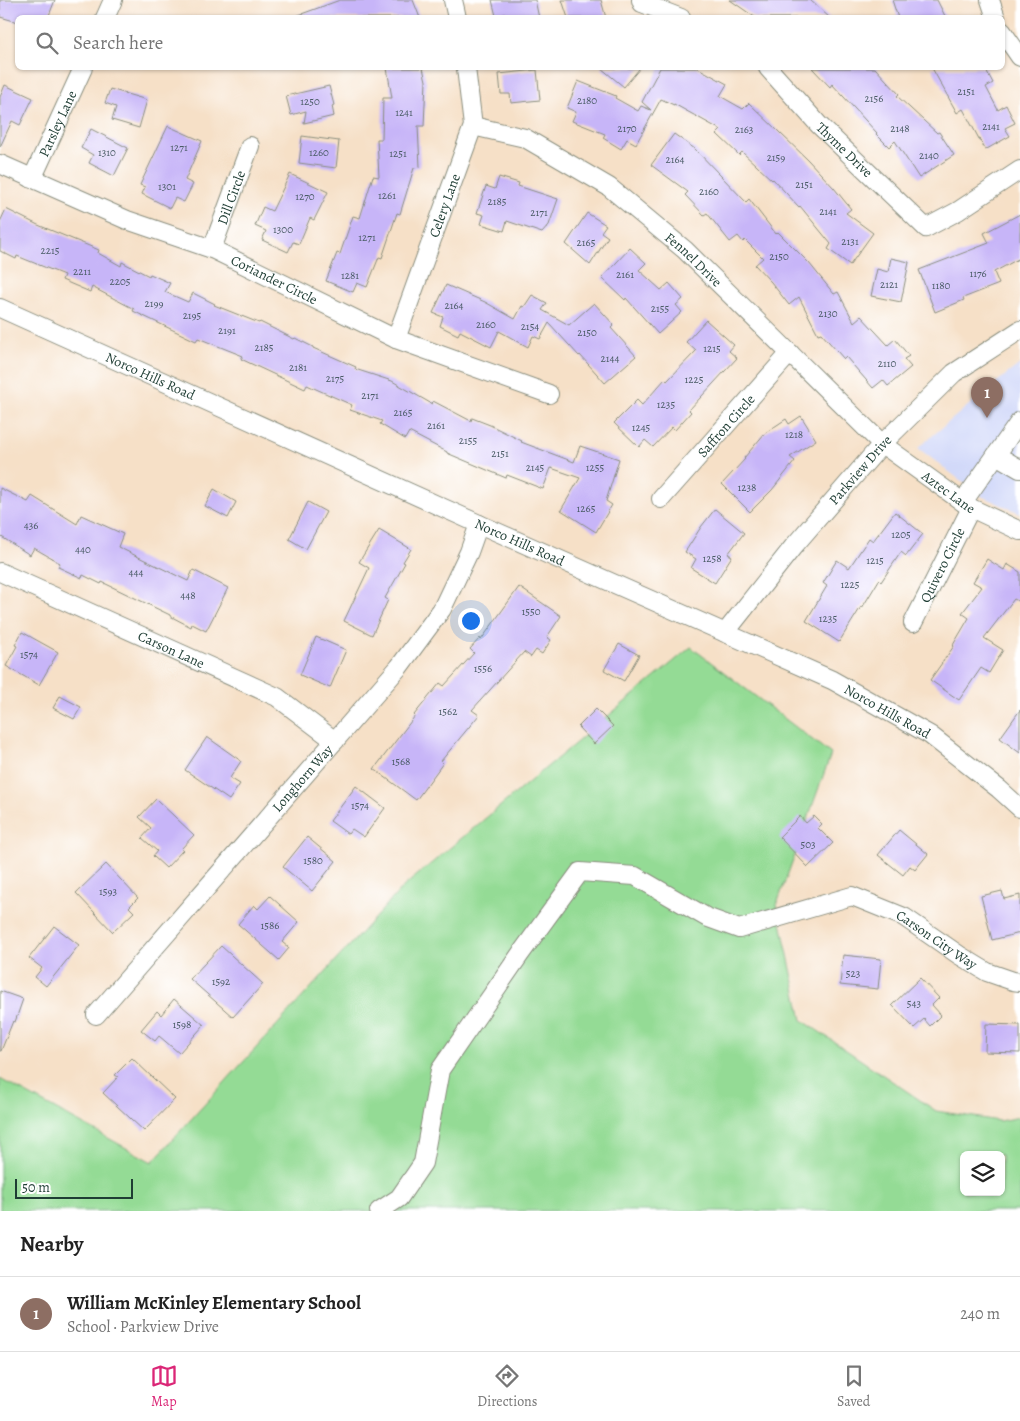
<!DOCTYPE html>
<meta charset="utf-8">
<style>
:root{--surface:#fff;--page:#f2f2f2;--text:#222;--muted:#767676;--line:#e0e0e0;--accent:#db2777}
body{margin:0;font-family:Alegreya,serif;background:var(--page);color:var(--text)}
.controls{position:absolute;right:15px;bottom:15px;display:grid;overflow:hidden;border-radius:8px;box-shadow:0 1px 4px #0004}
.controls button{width:45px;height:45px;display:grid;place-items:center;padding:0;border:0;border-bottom:1px solid var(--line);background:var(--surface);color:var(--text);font:25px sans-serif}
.scale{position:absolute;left:15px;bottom:12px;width:118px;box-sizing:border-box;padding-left:5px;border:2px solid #1f3d34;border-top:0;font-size:14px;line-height:18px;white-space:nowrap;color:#1f3d34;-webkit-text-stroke:4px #fff;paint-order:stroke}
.you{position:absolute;left:470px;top:620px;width:18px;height:18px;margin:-12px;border:4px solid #fff;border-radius:50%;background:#1a73e8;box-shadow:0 0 0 8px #1a73e833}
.badge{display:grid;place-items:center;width:32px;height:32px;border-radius:50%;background:var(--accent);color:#fff;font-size:16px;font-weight:700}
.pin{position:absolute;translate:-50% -41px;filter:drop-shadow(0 1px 2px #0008)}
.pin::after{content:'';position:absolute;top:26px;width:18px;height:15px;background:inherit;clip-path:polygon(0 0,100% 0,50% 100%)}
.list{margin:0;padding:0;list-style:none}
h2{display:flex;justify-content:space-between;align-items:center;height:65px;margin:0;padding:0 20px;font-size:21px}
h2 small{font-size:16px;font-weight:400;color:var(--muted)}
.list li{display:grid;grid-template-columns:32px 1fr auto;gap:15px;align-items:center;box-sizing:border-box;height:75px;padding:0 20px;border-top:1px solid var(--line)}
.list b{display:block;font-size:19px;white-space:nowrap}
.list p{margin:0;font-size:16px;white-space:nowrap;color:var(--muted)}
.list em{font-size:16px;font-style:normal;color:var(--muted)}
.icon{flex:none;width:28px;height:28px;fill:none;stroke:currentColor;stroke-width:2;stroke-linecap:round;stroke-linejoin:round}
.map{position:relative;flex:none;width:1020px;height:1211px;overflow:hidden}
.search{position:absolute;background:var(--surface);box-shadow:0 1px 4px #0004;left:15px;right:15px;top:15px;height:55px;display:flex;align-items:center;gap:12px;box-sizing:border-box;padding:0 18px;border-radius:8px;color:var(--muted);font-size:19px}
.sheet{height:140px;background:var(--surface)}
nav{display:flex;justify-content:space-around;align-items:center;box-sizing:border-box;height:70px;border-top:1px solid var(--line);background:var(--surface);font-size:14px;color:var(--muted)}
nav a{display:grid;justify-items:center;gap:2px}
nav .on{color:var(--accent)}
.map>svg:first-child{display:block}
</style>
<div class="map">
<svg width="1020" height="1211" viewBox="0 0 1020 1211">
<rect width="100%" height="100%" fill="#fff"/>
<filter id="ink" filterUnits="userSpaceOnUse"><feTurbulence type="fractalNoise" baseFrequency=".02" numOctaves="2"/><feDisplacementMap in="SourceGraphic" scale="10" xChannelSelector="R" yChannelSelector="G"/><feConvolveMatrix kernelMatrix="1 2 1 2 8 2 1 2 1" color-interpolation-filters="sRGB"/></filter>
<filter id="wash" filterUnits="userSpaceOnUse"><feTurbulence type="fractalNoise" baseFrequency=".0096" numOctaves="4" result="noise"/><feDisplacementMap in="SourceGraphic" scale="20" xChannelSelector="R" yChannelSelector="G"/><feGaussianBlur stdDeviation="1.12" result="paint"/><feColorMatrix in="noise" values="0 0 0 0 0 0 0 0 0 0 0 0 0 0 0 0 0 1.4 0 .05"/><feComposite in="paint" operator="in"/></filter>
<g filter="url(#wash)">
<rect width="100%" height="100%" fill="#f6e0c7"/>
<!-- built -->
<path fill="#d2d9f9" d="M1020 364V513L981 496 918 448 989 388Z"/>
<!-- green -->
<path fill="#94db95" stroke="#5a8c64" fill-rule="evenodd" d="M691 647 831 754 777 904 802 1020 936 1111 999 1121 1020 1117V1211H0V1079L152 1162 403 887ZM964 1155H1001V1192H964Z"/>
<g id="blocks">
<!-- building -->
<path fill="#c7b5f8" d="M0 0H55L48 18H18V22L0 17Z
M340 0H413L420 18H297L296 16Z
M492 0H535L539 18H505V14L496 16Z
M562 0H601L606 18H568Z
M730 0H810L830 18H756Z
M892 0H937L946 18H898Z
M387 68H423L426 81 424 126H418L420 167 414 168 400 214 397 213 382 258 379 257 367 287 357 283 353 292 326 281 337 253 340 254 353 216 360 218 373 176 379 177 377 139H382L383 98H392Z
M601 68H640L624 87Z
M660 68H698L727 84 720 96 743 109 749 103 808 160 834 188 851 209 846 213 873 233 850 265 828 249 831 244 800 206 799 207 773 179 772 180 742 152 739 155 717 134 721 130 674 104V105L661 99 636 144 627 139 621 149 603 138 605 134 572 121 576 112 567 108 578 81 616 96 615 98 638 111 641 106 651 110 642 102Z
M812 68H875L899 94 897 96 937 133 939 132 954 155 919 178 895 141 889 147 876 134 877 133 832 84 830 87Z
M932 68H985L993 83 986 87 998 110 1006 105 1015 123 1005 128 1010 136 985 150 963 109 957 113Z
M537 70 540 100 511 103 510 94H501L499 74Z
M5 85 33 98 20 125 12 121 0 147V97Z
M329 86 334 105 332 106 334 116 304 123 306 111 291 115 286 96Z
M110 89 147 100 139 128 112 120 116 107 105 103Z
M168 126 202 141 185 180 193 184 184 202 175 198 170 208 142 194 145 187 140 185Z
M91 129 128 148 114 176 89 163 93 155 81 148Z
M674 134 695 149 746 202 749 199 776 234 778 232 809 263 834 294 838 292 854 322 861 316 888 345 895 339 909 356 904 359 911 367 888 386 883 380 873 388 846 357 844 359 821 333 818 334 799 297 789 305 771 282 755 265 763 258 745 240 743 242 738 236 730 242 707 213 704 215 685 195 688 192 651 165Z
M302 136 339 141 336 168 299 163Z
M290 174 328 192 314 220 310 218 299 244 293 242 288 252 262 240 266 231 255 226 263 207 272 211Z
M499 177 519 183 518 186 558 199 549 225 542 233 507 221 504 231 481 224 484 215 477 213 486 186 495 189Z
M6 209 38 225 99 250 98 253 121 266 122 262 149 276 150 274 170 283 165 292 188 302 193 293 215 304 214 305 259 323 260 322 294 339 295 338 313 347V348L356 367 355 369 392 381 432 404 433 401 471 421 472 418 490 425 522 441 521 442 574 462 580 446 619 459 606 501 612 505 596 532 561 510 580 478 551 468 543 489 507 475 506 478 447 453V452L409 432 405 439 380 424 382 421 350 410 352 405 307 385 305 389 241 359 243 356 198 338 196 341 133 311 134 309 92 287 90 292 62 280 64 275 17 256 16 259 0 251V222Z
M587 213 606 225 601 232 608 237 590 265 566 244Z
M1020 214V258L994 272 999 284 963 298 964 300 935 312 919 270 989 243 984 233Z
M630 248 646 263 639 270 661 290 669 283 683 299 676 305 682 312 658 334 626 298 625 300 602 278Z
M891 258 909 262 901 302 871 296 877 269 888 272Z
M446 285 485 302 515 319 522 306 524 307 532 295 547 303 542 310 569 325 594 303 614 325 611 328 636 356 605 383 580 355 579 356 549 323 540 339 533 336 528 347 499 331 491 347 460 331 458 335 440 326 443 317 433 313Z
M706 320 734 345 729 351 737 358 689 410 691 412 675 430 672 427 653 447 645 440 639 447 614 423 637 400 642 405 665 379 667 381 696 351 686 342Z
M801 416 816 440 790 457 795 461 772 490 750 512 722 484 745 459 744 458 765 433 786 419 789 424Z
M0 488 28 502 32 496 77 524 81 515 123 534 118 547 188 581 193 570 228 588 206 631 192 624 191 627 170 616V615L102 582 101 584 83 575 82 578 58 567 60 563 34 548 30 555 0 536Z
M214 489 236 502 228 518 205 506Z
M308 502 326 512 306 549 289 539Z
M715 509 744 533 728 554 732 556 715 583 691 568 696 559 685 552 701 527Z
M895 512 923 534 906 556 901 552 881 582 879 580 862 608 861 607 839 642 806 621 827 586 823 583 837 560 849 568 869 538 873 541Z
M379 530 411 549 403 562 405 563 385 598 388 600 372 635 344 621 369 568 359 562Z
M987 559 1004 570 1007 564 1020 572V602L1014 599 984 638 1003 650 989 673 981 668 959 700 930 680 954 646 953 645 969 618 962 613 982 587 973 582Z
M519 587 561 616 547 637 551 640 542 654 536 650 531 657 524 652 472 710 479 715 441 761 443 763 416 800 374 769 415 716 414 715 440 683 444 686 474 653 470 649 480 638 481 640Z
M22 632 58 652 39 685 6 666 17 646 15 645Z
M316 637 346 650 330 688 300 675Z
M619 644 639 655 624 681 604 670Z
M60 696 81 707 74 719 53 708Z
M596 709 613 726 594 744 578 727Z
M1020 710V753L1000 738Z
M207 737 241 761 230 778 240 784 229 800 185 770Z
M356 786 385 808 364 837 352 829 348 834 330 821Z
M156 799 194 835 181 849 183 850 166 868 153 856 157 851 142 838 151 828 139 817Z
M800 816 806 823 814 816 822 824 818 828 833 843 808 867 779 837Z
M899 830 928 854 915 870 910 866 903 875 878 855Z
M307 837 336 861 312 891 283 867Z
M106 864 138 898 129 907 134 912 113 932 76 893Z
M1002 891 1004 899 1020 895V933L992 940 981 896Z
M270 896 299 922 282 942 289 948 279 960 238 924 254 905 258 909Z
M54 926 79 945 46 986 35 977 42 968 29 958Z
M221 946 263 984 233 1017 190 979Z
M843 955 881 959 878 989 840 985Z
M920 978 939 998 932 1005 941 1015 930 1026 924 1019 914 1028 892 1005Z
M0 991 23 999 15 1022 13 1021 1 1051H0Z
M174 999 204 1025 179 1053 159 1036 155 1041 141 1030 157 1011 161 1015Z
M986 1024 1020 1025V1053L985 1052Z
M132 1058 175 1099 144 1131 103 1093 118 1077 115 1075Z"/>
</g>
</g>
<g filter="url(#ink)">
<use href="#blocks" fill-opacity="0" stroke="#8a8e7e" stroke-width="1"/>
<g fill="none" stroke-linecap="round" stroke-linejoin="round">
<defs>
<g id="minor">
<path d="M453 0 457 18"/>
<path d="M641 0 642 3 681 18"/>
<path d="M990 0 996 18"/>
<path d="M105 18 113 0"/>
<path d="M1002 31 1020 57"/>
<path id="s1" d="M768 68 819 125 926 228 958 211 1020 170"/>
<path id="s2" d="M473 126 525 138 609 187 685 250 882 444 971 508 1020 531"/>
<path id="s3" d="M0 164 127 220 212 249 396 339 549 394"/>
<path id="s4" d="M32 179 83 68"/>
<path id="s5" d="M212 249 250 146"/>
<path id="s6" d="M0 308 479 524 832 680 930 735 999 789 1020 808"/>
<path id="s7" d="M396 339 473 126 466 68"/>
<path d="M996 455 1020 469"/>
<path id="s8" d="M661 499 790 353"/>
<path d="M963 502 1020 421"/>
<path id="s9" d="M0 572 277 697 335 741"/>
<path id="s10" d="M913 623 971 508"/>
<path id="s11" d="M725 633 793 547 882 444 954 373 1020 330"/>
<path id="s12" d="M96 1015 399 667 442 609 469 552 479 524"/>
<path id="s13" d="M379 1211 399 1198 423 1163 440 1070 521 953 580 872 635 876 706 917 739 929 852 896 904 917 959 955 987 972 1013 981 1020 982"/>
</g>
</defs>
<!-- minor casing -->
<use href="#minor" stroke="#8a8e7e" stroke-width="20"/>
<!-- minor -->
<use href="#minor" stroke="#fff" stroke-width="18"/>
</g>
</g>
<g text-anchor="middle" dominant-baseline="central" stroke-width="5" stroke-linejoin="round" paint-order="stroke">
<!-- number labels -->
<g font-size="11" fill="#495b65">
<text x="966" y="91">2151</text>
<text x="874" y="98">2156</text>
<text x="587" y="100">2180</text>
<text x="310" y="101">1250</text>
<text x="404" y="112">1241</text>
<text x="991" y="126">2141</text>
<text x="627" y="128">2170</text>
<text x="900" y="128">2148</text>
<text x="744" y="129">2163</text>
<text x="179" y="147">1271</text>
<text x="107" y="152">1310</text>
<text x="319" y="152">1260</text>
<text x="398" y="153">1251</text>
<text x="929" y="155">2140</text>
<text x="776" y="157">2159</text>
<text x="675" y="159">2164</text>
<text x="804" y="184">2151</text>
<text x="167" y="186">1301</text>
<text x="709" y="191">2160</text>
<text x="387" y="195">1261</text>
<text x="305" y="196">1270</text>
<text x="497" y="201">2185</text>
<text x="828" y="211">2141</text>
<text x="539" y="212">2171</text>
<text x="283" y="229">1300</text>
<text x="367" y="237">1271</text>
<text x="850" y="241">2131</text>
<text x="586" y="242">2165</text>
<text x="50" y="250">2215</text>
<text x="779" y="256">2150</text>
<text x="82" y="271">2211</text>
<text x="978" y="273">1176</text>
<text x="625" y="274">2161</text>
<text x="350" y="275">1281</text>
<text x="120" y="281">2205</text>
<text x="889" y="284">2121</text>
<text x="941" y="285">1180</text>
<text x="154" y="303">2199</text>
<text x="454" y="305">2164</text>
<text x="660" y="308">2155</text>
<text x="828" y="313">2130</text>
<text x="192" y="315">2195</text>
<text x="486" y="324">2160</text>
<text x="530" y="326">2154</text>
<text x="227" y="330">2191</text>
<text x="587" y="332">2150</text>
<text x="264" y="347">2185</text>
<text x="712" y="348">1215</text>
<text x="610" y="358">2144</text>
<text x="887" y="363">2110</text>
<text x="298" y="367">2181</text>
<text x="335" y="378">2175</text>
<text x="694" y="379">1225</text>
<text x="370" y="395">2171</text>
<text x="666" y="404">1235</text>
<text x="403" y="412">2165</text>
<text x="436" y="425">2161</text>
<text x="641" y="427">1245</text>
<text x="794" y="434">1218</text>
<text x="468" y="440">2155</text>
<text x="500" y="453">2151</text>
<text x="535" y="467">2145</text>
<text x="595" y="467">1255</text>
<text x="747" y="487">1238</text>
<text x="586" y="508">1265</text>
<text x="31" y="525">436</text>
<text x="901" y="534">1205</text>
<text x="83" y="549">440</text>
<text x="712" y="558">1258</text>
<text x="875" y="560">1215</text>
<text x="136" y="572">444</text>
<text x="850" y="584">1225</text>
<text x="188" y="595">448</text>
<text x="531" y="611">1550</text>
<text x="828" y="618">1235</text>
<text x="29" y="654">1574</text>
<text x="483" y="668">1556</text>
<text x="448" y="711">1562</text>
<text x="401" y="761">1568</text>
<text x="360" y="805">1574</text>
<text x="808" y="844">503</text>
<text x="313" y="860">1580</text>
<text x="108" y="891">1593</text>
<text x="270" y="925">1586</text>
<text x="853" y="973">523</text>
<text x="221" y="981">1592</text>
<text x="914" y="1003">543</text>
<text x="182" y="1024">1598</text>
</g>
<!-- street labels -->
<g font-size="14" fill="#1f3d34" stroke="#fff">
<text stroke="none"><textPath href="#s4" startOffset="61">Parsley Lane</textPath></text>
<text stroke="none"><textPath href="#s1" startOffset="112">Thyme Drive</textPath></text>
<text stroke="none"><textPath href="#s5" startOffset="55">Dill Circle</textPath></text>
<text stroke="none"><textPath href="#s7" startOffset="142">Celery Lane</textPath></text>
<text stroke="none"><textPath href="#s2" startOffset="262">Fennel Drive</textPath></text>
<text stroke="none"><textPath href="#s3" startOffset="298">Coriander Circle</textPath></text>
<text stroke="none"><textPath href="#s6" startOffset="165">Norco Hills Road</textPath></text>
<text stroke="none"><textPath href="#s8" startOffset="98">Saffron Circle</textPath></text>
<text stroke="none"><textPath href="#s11" startOffset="212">Parkview Drive</textPath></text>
<text stroke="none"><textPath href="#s2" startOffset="608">Aztec Lane</textPath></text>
<text stroke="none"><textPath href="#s6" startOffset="570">Norco Hills Road</textPath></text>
<text stroke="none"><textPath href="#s10" startOffset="65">Quivero Circle</textPath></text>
<text stroke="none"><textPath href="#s9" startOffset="188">Carson Lane</textPath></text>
<text stroke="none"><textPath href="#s6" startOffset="975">Norco Hills Road</textPath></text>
<text stroke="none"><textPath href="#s12" startOffset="314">Longhorn Way</textPath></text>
<text stroke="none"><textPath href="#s13" startOffset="789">Carson City Way</textPath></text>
</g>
</g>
</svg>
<div class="controls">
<button><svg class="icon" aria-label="layers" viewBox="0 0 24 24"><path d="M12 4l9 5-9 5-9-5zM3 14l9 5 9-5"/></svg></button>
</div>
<div class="scale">50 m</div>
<div class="you"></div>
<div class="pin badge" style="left:987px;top:418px;background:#8d6e63">1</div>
<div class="search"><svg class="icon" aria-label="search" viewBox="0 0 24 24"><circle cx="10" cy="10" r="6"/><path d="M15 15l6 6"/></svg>Search here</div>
</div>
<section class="sheet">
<h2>Nearby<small></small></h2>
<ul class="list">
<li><span class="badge" style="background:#8d6e63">1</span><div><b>William McKinley Elementary School</b><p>School · Parkview Drive</p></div><em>240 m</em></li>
</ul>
</section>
<nav>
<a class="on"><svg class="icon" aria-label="map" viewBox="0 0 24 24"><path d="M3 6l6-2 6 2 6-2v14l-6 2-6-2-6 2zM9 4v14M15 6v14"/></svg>Map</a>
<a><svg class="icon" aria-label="directions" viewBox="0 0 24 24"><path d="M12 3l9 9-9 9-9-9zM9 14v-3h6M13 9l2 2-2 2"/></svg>Directions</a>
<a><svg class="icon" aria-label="saved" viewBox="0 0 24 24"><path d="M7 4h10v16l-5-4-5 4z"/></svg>Saved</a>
</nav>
